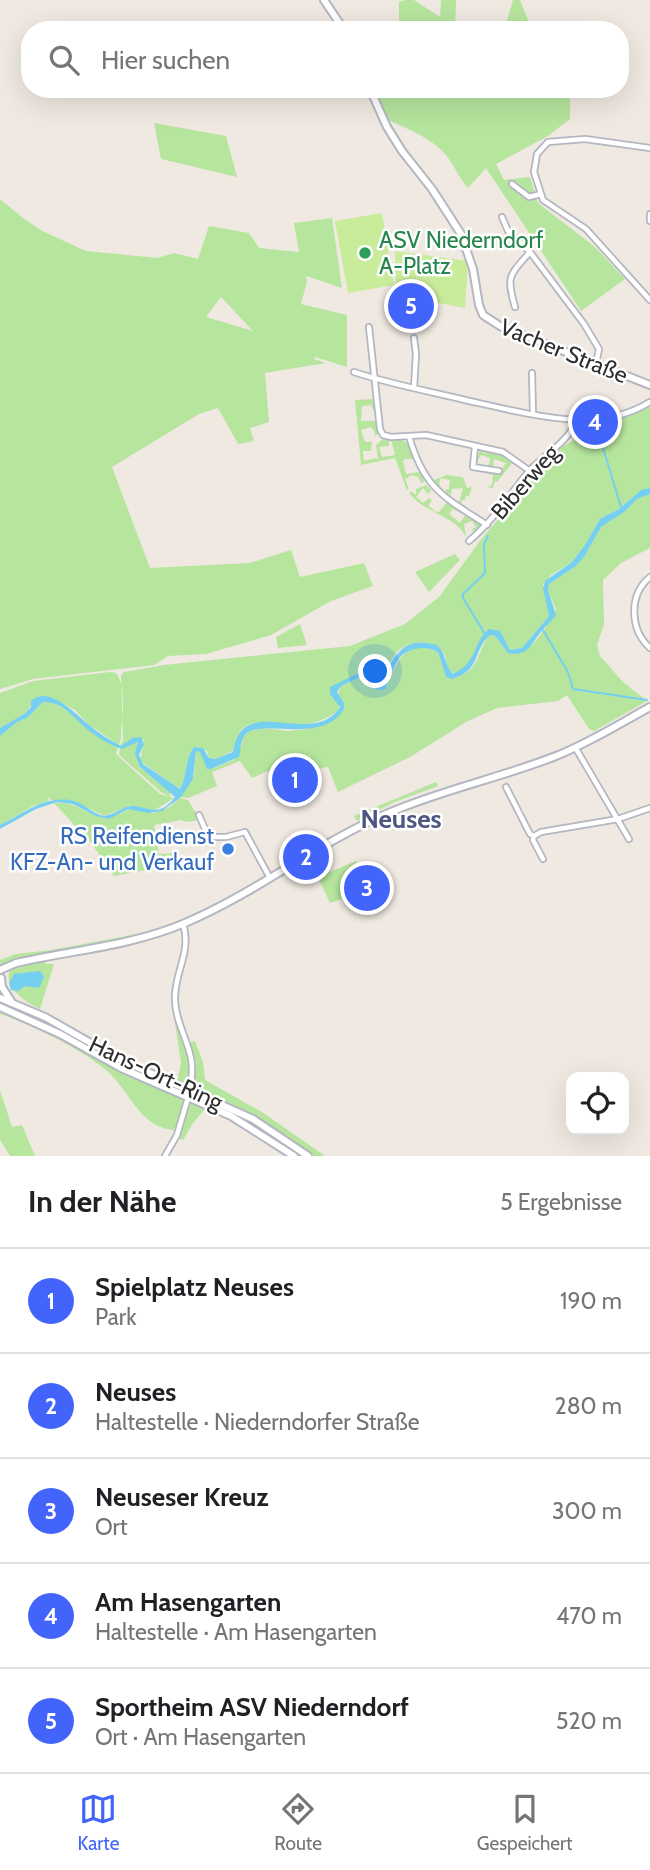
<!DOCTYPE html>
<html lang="de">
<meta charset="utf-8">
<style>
:root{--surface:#fff;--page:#f6f6f6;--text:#202124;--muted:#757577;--line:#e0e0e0;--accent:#4264fb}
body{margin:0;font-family:Cabin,sans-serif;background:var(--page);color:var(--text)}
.controls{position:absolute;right:21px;bottom:21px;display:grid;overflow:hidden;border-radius:14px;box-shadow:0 7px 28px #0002}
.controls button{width:63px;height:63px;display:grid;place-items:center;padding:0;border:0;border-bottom:2px solid var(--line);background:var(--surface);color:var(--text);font:35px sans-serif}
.you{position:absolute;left:376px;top:672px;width:24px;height:24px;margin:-18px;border:5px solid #fff;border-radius:50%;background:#1a73e8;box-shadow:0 0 0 10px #1a73e833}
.badge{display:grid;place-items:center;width:46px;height:46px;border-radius:50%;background:var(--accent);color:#fff;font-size:23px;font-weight:700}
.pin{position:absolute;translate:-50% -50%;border:4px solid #fff;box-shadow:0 2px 7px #0006}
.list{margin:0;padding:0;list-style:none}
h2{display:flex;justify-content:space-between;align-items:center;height:91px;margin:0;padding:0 28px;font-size:30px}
h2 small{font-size:23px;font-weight:400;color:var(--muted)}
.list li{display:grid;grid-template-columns:46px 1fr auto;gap:21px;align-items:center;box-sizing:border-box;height:105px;padding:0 28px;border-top:2px solid var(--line)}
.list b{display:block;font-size:26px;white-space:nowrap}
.list p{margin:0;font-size:23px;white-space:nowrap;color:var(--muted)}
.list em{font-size:23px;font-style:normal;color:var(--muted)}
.icon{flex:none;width:38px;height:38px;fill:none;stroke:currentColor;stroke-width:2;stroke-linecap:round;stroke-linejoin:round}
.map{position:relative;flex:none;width:650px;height:1156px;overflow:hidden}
.search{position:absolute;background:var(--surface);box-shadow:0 7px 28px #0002;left:21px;right:21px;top:21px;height:77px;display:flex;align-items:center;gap:18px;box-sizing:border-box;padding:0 24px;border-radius:28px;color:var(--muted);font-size:26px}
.sheet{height:616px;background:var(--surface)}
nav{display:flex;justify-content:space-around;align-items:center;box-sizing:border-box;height:98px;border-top:2px solid var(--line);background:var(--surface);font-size:19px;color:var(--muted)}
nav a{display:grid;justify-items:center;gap:4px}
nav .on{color:var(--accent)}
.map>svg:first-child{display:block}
</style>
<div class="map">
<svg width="650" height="1156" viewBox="0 0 650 1156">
<rect width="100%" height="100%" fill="#efe9e1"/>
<!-- green -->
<path fill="#b6e59e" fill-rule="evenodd" d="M406 0H414L440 17 441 0H456L455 30H399V2Z
M513 0H520L532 30H504Z
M374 89H567L570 93V119L548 136 496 164 504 180 530 177 538 203 595 247 625 279 581 311 486 168 468 188C460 179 456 169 449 159 435 139 408 129 386 119Z
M154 123 226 136 237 177 161 159Z
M0 199 23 218 42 231 86 251 158 258 174 253 198 259 209 226 249 233 259 248 299 252 294 223 332 218 342 288 306 276 307 282 301 304 347 315V367L315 357 314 359 326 363 265 373 269 422 250 428 254 441 238 444 218 408 199 414 112 467 150 568 250 563 291 550 300 577 364 563 373 586 331 601 271 635 206 654 168 656 154 665 33 679 0 689ZM221 297 253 331 206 317Z
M374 399 376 416 371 405 362 406 361 421H376L378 434 374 437 375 433 371 427 361 430 365 442H372L371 451H363L364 461 376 458 378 460 376 445 383 439 389 440V446L379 447 382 457 395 455 391 440C411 438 409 446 416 462L413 459H405L403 462 406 474 420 472 424 481 422 484 418 477 412 475 405 479 409 489 407 490 395 458 361 465 355 400Z
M650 407V488L640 491 619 509 600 519 585 545 572 562 551 575 543 584 549 616 522 648 510 650 502 636 485 632 469 664 454 674C443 665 449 658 442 651 431 639 408 640 397 652 390 660 387 672 382 682H376L373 677 357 674 330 694 339 705 338 711C324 721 312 724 295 725 266 726 241 709 233 751L215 759 209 758 207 751 194 747C185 759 187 776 180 789L140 761 144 740 120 746 123 740 121 675 124 672 164 665 350 646 405 624 439 597 480 541 557 449 607 423Z
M486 450 499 454 513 462 497 482 495 481 493 488 486 487 492 485 493 475 488 474V471L500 472 506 463 494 459 493 467 496 470 485 468 488 467 490 458 481 455 476 463 479 452 482 451 485 454Z
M447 475 463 477 467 488 472 487 467 503 469 497 466 495 465 500H462L461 504 459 503 463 488 452 489 450 497V493L449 496 445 494 446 489H449L450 480 441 478 439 483 442 492 431 481Z
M426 485 431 490 428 494 423 488 416 497 423 503 429 498 432 500 428 506 433 509V511L439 512 447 502 463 512 462 514 453 509 449 514 460 523 466 514 479 522 480 526 473 532 472 529 476 527 472 521 464 524 466 537C455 515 424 513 409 493L412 491 414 494H416V489Z
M650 494V548L621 563 603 580 604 624 597 645 600 656 623 682 647 701 594 731 589 729 567 695 558 701 497 708 466 722 410 757 338 792 328 767 292 771 275 779 268 771 252 778 240 761 212 772 217 786 188 798 181 797 194 776 196 751 200 752 214 768 234 760 241 748 243 737 249 731 263 728 287 731 308 729 330 721 344 703 338 694 341 686 360 677 370 684 387 687C395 663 407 636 438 652L446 677 455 678C459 676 466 673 470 670 480 661 480 645 490 635L495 636 508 653C515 651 523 650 530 646 536 643 553 617 556 610L548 590 549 584 576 566 584 557 601 527 624 512 637 499Z
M455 554 460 560 429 592 415 572Z
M300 624 307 645 278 648 276 637Z
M110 672 116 673C128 689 121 720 121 739L119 745 88 724 75 710 54 699 39 696 24 714 0 728V693L33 681Z
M43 702C72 702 89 737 118 747L116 754 160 794 174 798 155 810 129 806 104 816 80 804 51 800 47 796 49 801 33 806 0 825V736L17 722 27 718Z
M137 742 140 767 170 792V797L161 792 119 755 120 748Z
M436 782 438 786 395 802 357 821 354 816Z
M179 798 188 800 200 820 186 822 181 820 154 825 159 854 174 853 178 864 114 876 92 844 54 803C86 800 95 831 128 809L154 813 170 807Z
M356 861 369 889 330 903 318 877Z
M147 932 117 941 11 960 0 966V960L16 954 52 950Z
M45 961 46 964H54L40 1009C28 1004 0 986 11 969 20 963 35 963 45 961Z
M0 1009 27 1020 185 1099 177 1126 173 1130C139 1127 129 1089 106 1070 81 1049 31 1024 0 1014Z
M174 1016C184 1040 193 1061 188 1086L177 1082 181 1063Z
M195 1041 203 1062 205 1080 262 1112 325 1156H313L262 1122 218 1099 192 1088 196 1062 190 1042Z
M0 1090 12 1127 22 1125 35 1156H10L0 1140Z
M189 1101 206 1108 193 1123 183 1140 178 1138Z"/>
<!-- pitch -->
<path fill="#c9ec9a" d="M382 213 394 285 348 293 335 221Z
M395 251 468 261 465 308 396 295Z"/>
<!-- water -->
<path fill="#75cff0" d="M650 488V494L637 499 624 512 601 527 584 557 576 566 549 584 548 590 556 615C551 622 545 626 540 633 530 646 527 657 508 653L495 636 490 635C471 652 483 669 452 679L446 677 438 652C430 648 423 647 415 649 393 654 394 673 385 689L377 690 360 677 341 686 337 692 344 703V709C322 746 259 717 245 735 240 741 241 750 239 757L211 769H207L200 752 196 751 193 779 181 797 162 811 148 813 128 809 109 819 96 816 73 804 57 802 36 809 0 829V825C23 814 46 794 74 801 85 804 93 814 104 816 114 815 123 806 132 806 151 807 159 818 175 797L140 767 135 754 138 742 122 749C109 745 99 738 88 730 73 718 65 702 43 702L27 718 17 722 0 736V728L24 714 31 707V701C48 684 76 714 88 724 98 733 110 740 121 746L132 738 141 737 144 744 139 755 143 764 180 789C187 776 185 759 194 747L203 748 209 758 215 759 233 752C242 690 313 750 340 707L330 694V687L361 672 371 675 376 682H382C394 655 403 635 437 645 447 654 444 665 453 674 479 661 471 645 489 629L500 631 510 650 522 648 549 616 543 588 545 581 572 562 585 545 600 519 619 509 641 490Z
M40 971 44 977 39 988 25 986 18 991 11 990 9 983 14 974Z"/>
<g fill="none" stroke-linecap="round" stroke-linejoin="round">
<!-- stream -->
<path stroke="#75cff0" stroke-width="2" d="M600 438 621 507
M543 630 568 672 573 689 647 700
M485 634 463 598V594L485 573 484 544 488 536"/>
<defs>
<path id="minor" d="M650 148 585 139 548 142 537 154 534 172 543 200 586 229 650 300
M512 184 529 197 541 194
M650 214V221
M502 217 508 231 530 252 584 324 599 349 596 364
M515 307C506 276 509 276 530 252
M369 327 380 429 383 435 391 437 426 435 476 446 503 452 530 471
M354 372C390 384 428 391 465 400 501 408 540 418 577 420 602 421 629 415 650 402
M532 373 533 414
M414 388 416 354 414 338
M409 436C424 489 444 497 487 525
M475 446 473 467 499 471
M469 541C493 521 509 495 529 471 544 455 570 441 576 420
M650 577C628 595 630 630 650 648
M575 747 629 839
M506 787 530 834 534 836 533 840 543 859
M199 815 205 829 212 837H226L245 832 270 878
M534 836 541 832 618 819 650 808
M183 923C192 954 174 971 175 1000 176 1032 199 1051 190 1086
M165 1156 177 1135 187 1101"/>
<path id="secondary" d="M324 0 344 30
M370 89 387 127 402 151 432 189 461 234 473 269 479 305 483 315 500 326 650 385
M0 970 16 963C73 950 131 946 185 923 256 893 316 844 386 814 441 790 500 778 556 756 589 743 619 724 650 707
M1 978 2 987 11 1001
M0 998 45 1017 119 1059 253 1119 308 1156
M0 1007 60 1034 121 1068 231 1116 294 1156"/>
</defs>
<!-- minor casing -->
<use href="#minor" stroke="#b4b7c1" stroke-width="8"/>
<!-- secondary casing -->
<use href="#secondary" stroke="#b4b7c1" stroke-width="10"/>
<!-- minor -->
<use href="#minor" stroke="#fff" stroke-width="4.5"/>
<!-- secondary -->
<use href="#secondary" stroke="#fff" stroke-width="6"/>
</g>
<!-- markers -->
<circle fill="#2e9e5b" stroke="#fff" stroke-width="2.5" cx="365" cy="253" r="7"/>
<circle fill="#3f7fe0" stroke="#fff" stroke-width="2.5" cx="228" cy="849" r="7"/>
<g text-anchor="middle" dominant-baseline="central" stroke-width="5" stroke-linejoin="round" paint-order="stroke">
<!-- leisure labels -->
<g font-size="23" fill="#27864d" stroke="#fff" text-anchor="start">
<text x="379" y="240">ASV Niederndorf<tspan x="379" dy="26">A-Platz</tspan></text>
</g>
<!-- street labels -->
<g font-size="23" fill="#2e2e2e" stroke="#fff">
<text transform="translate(564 351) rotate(22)">Vacher Straße</text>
<text transform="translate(525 482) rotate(-49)">Biberweg</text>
<text transform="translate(156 1073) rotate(25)">Hans-Ort-Ring</text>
</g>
<!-- shop labels -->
<g font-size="23" fill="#366cbe" stroke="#fff" text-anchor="end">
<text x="214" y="836">RS Reifendienst<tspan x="214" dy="26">KFZ-An- und Verkauf</tspan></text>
</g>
<!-- quarter labels -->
<g font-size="26" font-weight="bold" fill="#4d5680" stroke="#fff">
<text x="401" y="819">Neuses</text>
</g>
</g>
</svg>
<div class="controls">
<button><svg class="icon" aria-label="locate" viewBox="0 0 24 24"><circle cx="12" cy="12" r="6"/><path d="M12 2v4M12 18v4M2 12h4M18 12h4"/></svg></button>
</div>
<div class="you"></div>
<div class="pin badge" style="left:295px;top:780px">1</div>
<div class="pin badge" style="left:306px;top:857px">2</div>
<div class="pin badge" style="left:367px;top:888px">3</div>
<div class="pin badge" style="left:595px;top:422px">4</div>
<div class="pin badge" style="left:411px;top:306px">5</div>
<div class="search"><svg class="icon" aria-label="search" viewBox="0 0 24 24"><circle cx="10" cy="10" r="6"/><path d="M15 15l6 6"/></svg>Hier suchen</div>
</div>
<section class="sheet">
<h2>In der Nähe<small>5 Ergebnisse</small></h2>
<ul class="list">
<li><span class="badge">1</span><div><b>Spielplatz Neuses</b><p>Park</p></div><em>190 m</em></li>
<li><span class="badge">2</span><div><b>Neuses</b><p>Haltestelle · Niederndorfer Straße</p></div><em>280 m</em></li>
<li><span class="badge">3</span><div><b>Neuseser Kreuz</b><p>Ort</p></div><em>300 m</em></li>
<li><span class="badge">4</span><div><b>Am Hasengarten</b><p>Haltestelle · Am Hasengarten</p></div><em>470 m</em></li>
<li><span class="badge">5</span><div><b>Sportheim ASV Niederndorf</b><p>Ort · Am Hasengarten</p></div><em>520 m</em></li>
</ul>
</section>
<nav>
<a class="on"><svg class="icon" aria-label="map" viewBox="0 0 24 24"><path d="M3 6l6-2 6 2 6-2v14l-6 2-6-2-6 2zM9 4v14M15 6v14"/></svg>Karte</a>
<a><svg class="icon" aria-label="directions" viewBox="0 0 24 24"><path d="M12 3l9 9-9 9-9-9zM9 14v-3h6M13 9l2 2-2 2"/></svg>Route</a>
<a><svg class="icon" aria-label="saved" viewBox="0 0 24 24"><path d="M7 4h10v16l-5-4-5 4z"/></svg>Gespeichert</a>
</nav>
